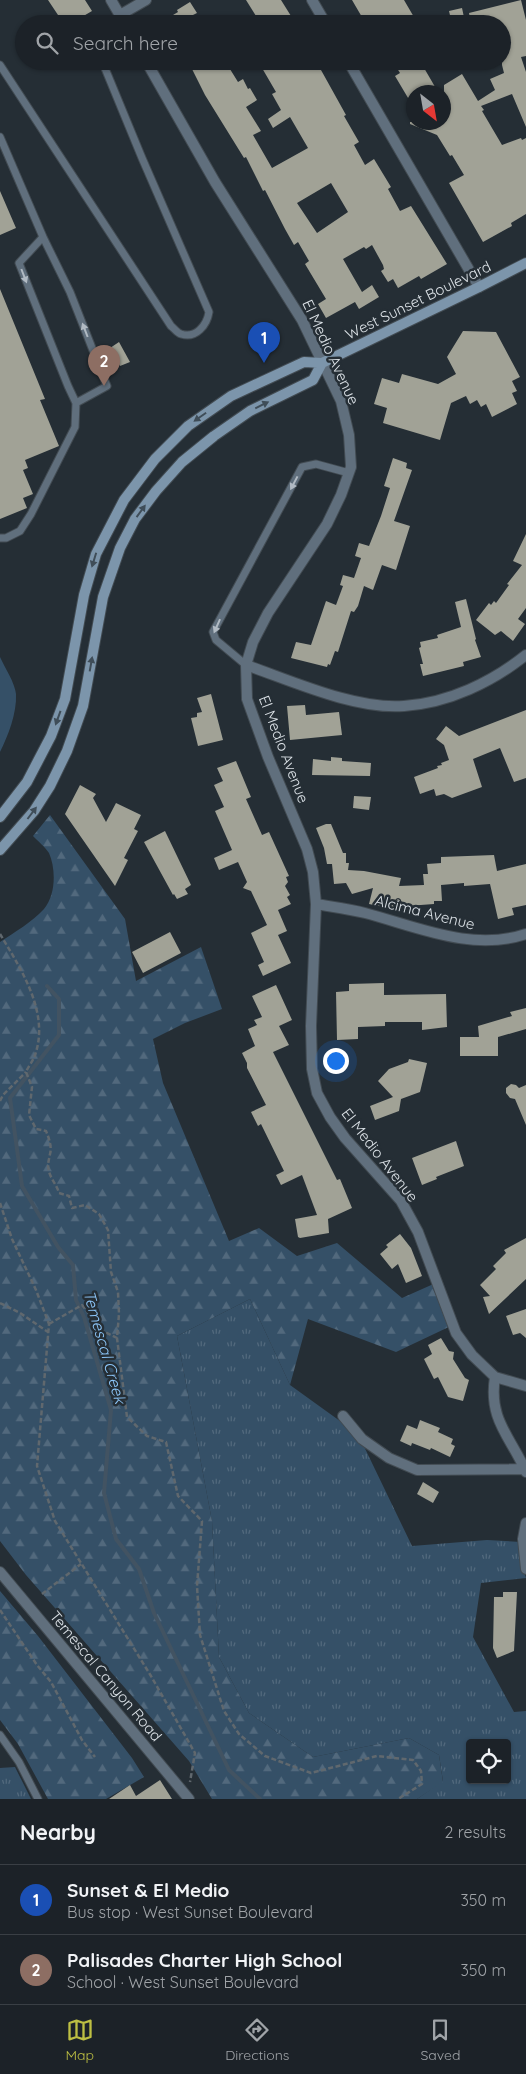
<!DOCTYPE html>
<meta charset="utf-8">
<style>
:root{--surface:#1c2228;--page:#292f34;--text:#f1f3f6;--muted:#a0a4a8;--line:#3a3f45;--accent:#bdbf43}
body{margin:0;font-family:Quicksand,sans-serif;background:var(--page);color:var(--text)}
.controls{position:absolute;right:15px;bottom:15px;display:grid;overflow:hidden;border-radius:5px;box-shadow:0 1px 4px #0004}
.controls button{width:45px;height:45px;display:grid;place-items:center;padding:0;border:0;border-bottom:1px solid var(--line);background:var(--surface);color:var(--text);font:25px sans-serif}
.compass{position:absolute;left:406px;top:85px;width:45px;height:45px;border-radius:50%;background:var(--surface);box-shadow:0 1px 4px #0004;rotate:149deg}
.you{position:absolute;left:335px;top:1060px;width:18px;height:18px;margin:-12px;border:4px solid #fff;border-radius:50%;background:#1a73e8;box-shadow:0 0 0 8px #1a73e833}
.badge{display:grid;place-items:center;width:32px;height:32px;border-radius:50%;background:var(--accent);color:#fff;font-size:16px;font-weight:700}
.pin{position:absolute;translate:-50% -41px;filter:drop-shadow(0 1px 2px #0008)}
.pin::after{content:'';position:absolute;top:26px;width:18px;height:15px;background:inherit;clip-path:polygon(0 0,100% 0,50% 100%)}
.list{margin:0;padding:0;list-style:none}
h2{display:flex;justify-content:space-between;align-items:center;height:65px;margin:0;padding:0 20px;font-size:21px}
h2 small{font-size:16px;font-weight:400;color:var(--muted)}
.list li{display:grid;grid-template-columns:32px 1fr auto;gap:15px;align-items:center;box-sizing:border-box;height:70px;padding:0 20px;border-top:1px solid var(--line)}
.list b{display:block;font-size:19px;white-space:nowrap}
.list p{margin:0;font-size:16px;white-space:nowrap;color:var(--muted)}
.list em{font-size:16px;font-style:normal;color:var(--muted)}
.icon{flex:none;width:28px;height:28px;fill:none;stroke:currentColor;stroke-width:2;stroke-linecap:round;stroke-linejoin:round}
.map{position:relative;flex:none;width:526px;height:1799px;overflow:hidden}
.search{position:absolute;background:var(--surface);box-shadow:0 1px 4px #0004;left:15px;right:15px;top:15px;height:55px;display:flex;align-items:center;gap:12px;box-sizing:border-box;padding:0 18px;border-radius:28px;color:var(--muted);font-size:19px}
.sheet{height:205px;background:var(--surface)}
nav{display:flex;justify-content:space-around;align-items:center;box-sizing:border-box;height:70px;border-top:1px solid var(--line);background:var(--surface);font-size:14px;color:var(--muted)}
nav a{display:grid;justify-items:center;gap:2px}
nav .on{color:var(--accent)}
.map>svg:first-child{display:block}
</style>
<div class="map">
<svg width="526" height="1799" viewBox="0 0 526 1799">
<defs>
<pattern id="grass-tufts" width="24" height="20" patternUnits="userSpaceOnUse" patternTransform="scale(1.25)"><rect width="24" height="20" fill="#355067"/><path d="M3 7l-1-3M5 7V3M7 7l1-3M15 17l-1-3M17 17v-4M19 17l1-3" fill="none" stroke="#52697d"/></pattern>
<pattern id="forest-firs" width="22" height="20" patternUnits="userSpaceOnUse" patternTransform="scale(1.25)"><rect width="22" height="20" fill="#355067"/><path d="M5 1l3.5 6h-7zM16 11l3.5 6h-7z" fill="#52697d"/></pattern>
</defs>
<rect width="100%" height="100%" fill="#252e35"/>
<!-- grass -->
<path fill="url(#grass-tufts)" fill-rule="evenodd" d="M250 1299 290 1385 358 1434 412 1546 487 1540 521 1542V1561L526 1578 481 1583 473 1637 514 1712 526 1711V1799H417L443 1781 439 1755 409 1738 313 1757 249 1713 219 1657 212 1521 177 1336ZM470 1743H507V1780H470Z
M15 1767 31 1799H0V1768Z"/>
<!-- forest -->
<path fill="url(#forest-firs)" d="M50 815 125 919 136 981 201 947 222 1009 185 1023 153 1039 163 1083 229 1241 259 1228 297 1256 337 1243 402 1298 438 1282 453 1325 396 1352 308 1319 290 1385 250 1299 177 1336 212 1521 219 1657 249 1713 313 1757 409 1738 439 1755 443 1782 417 1799H212L189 1761 26 1575 0 1541V942C15 932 32 922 44 909 56 895 56 869 49 853 45 847 38 841 33 836Z
M0 1591 38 1636 132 1758 144 1777 106 1799H48L18 1744 0 1720Z"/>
<!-- garden -->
<path fill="#355067" d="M0 657C5 668 15 683 16 694 17 713 8 736 0 752Z"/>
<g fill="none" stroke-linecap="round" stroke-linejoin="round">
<!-- stream -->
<path stroke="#425362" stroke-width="4" d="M47 986 59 999V1035L10 1098 22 1186 58 1247 73 1265 76 1300 84 1317 111 1410 104 1493 116 1539 139 1569 154 1613 229 1770 260 1799"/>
</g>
<!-- building -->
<path fill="#a1a296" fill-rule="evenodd" d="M48 0H85L92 11 70 24H64Z
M246 0H281L296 24H261Z
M352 0H404L418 24H366Z
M521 0 526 20V56L521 57 526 72V127L512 94 481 106 484 110 482 111 502 145 521 138 522 140 526 138V214L511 223 512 226 483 242 449 183 464 175 452 155 450 156 437 135 410 124V122H444V85L462 74 478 101 495 90 490 79 504 73 502 65V24H471L469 13Z
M190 2 197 13 193 15 198 24H158L178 12 177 10Z
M462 8 465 22 452 24 449 11Z
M188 61H225L238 82 243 79 248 89 250 88 257 100 246 107 261 131 253 135 272 168 308 148 290 117 273 128 268 119 281 110 272 94 276 92 262 68 264 66 261 61H316L346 115 344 116 359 142 354 145 365 165 374 159 391 187 388 189 400 211 411 206 447 264 421 279 419 276 398 288 393 279 388 282 381 271 384 269 383 265 372 245 366 249 364 247 343 259 362 292 372 285 379 297 359 309 355 302 326 318 318 304 326 299 305 264 309 261 298 242 294 245 285 229 265 190 263 191 246 157 244 158 205 95ZM331 183 348 212 317 233 297 203Z
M401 61H420L438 92H414V108L395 76 400 73 395 65Z
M0 191 16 228 0 235Z
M0 289 45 399 40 400 59 446 25 460 28 468 23 470 33 494 23 498 27 508 0 519Z
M463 331 496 332 520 377 512 381 517 391 512 393 517 404 492 417 486 404 481 407 477 400 470 404 466 396 451 403 440 440 383 423 387 408 374 404 382 378 399 383 402 374 438 384 456 374 447 357Z
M119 342 130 362 120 366 110 348Z
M393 458 407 463 406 468 412 470 394 521 410 526 396 570 382 565 373 590 364 586 358 606 354 612 351 611 338 652 335 651 330 665 328 664 327 667 291 658 296 642 311 645 326 601 336 605 343 586 340 585 343 575 354 578 361 558 355 556 359 543 369 546 381 516 390 488 384 486Z
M526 534V608L518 619 525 624 513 641 501 631 495 635 476 620 489 603 491 605 494 601 496 603 509 585 507 584 522 565 513 561Z
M466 599 476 639 475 640 481 657 463 662 464 666 423 676 420 664H423L419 648 421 647 420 642 438 638 437 635 461 627 455 602Z
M211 694 223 740 198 746 191 718 197 717V713L202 712 197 698Z
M305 705 306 715 339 712 342 735 290 740 287 706Z
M526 710V778L514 782 500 748 473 759 482 787 452 798 444 794 436 796 434 789 420 794 414 777 438 768 437 766 442 765 441 763 449 760 444 745 436 739 446 726 459 736Z
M331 757 342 758V761L371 763 370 776 312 775 313 759 331 761Z
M236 761 251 797 246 799 262 835 269 832 289 876 286 877 288 882 285 886 290 895 287 897 291 904 278 910 287 931 278 935 291 963 263 976 258 965 264 962 251 933 267 925 251 891 243 888 247 882 238 862 219 870 214 858 232 850 215 811 224 807 214 785 223 781 217 768Z
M80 785 96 794 93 798 106 822 116 803 141 815 134 829 138 831 124 858 128 860 115 886 65 814Z
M354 796 371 797 369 810 353 808Z
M326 824H331L343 853H346V863H349L348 870 364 871 401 878 399 886 424 885 423 874H428L427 864 441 863V857L494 855 497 871 526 864V905L512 908 514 915 498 919 490 884 464 886V883L441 885 442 901H434V904L394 907V909L369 904 373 888 352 894 346 883 334 884 332 864H327L324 848 316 828Z
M165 831 191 885 185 889 188 894 177 899 174 894 173 895 144 842Z
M170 932 181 953 143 973 132 952Z
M384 983V995L446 994 447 1027 422 1030V1022H385V1026L358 1027V1039L337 1040 336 992 349 991V984Z
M276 985 292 1020 279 1026 289 1045 273 1052 337 1180 340 1179 352 1208 328 1219 329 1233 300 1238 298 1237 295 1219 317 1215 302 1175 281 1185 276 1175 284 1171 261 1124 258 1126 251 1112 266 1105 247 1068V1063L242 1053 255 1046 248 1029 257 1025 254 1020 262 1017 252 996Z
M526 1008V1029L498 1037V1056H460V1037H479L478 1026 512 1016 510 1012Z
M409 1059 427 1063 420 1092 401 1099 399 1111 375 1120 370 1106 393 1097 378 1081 389 1069 408 1062Z
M511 1084 516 1085 519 1088 526 1085V1125L515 1099 510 1098 506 1093V1088Z
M456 1141 464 1166 436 1177 437 1179 422 1185 412 1158Z
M400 1234 411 1248 422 1276 406 1283 398 1264 392 1269 380 1254 388 1247 386 1245Z
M526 1238V1279L489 1314 483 1297 490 1296 480 1285 496 1269 493 1266 506 1253 504 1250Z
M526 1309V1338L520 1333 513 1335 506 1316Z
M441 1338 449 1351 454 1352 453 1359 465 1378 469 1380 463 1401 448 1397 438 1377 434 1379 424 1359 432 1354 428 1345Z
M420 1420 440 1428 438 1432 453 1439 451 1444 455 1446 450 1457 431 1448 430 1450 412 1443 411 1446 400 1441 407 1425 417 1429Z
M423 1482 439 1492 433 1503 417 1494Z
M503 1592H517L514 1651 497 1658 493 1648 494 1597H503Z
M160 1780 172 1799H109L130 1785 136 1796Z"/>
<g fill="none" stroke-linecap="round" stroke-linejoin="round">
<defs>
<path id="lane" d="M108 24 120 15
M0 65 171 326C174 328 177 333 181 334 196 339 207 325 209 312L142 158 102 61
M0 137 43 237 70 292 107 386 76 403 68 386 19 263 43 237
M0 538H6L20 531 31 514 75 427 76 403
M246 665 216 640 213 632 302 467 316 464 349 473
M0 1735 19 1762 38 1799"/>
<path id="street" d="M111 0 125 24
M312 0 326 24
M120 15 146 0
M146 61 215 182 302 320 341 401 349 435 351 467 341 495 327 524 268 613 253 642 246 665 247 699 268 757 307 849 313 872 316 904 311 1026 312 1069 317 1093 330 1117 345 1138 401 1201 418 1232 456 1333 472 1355 495 1377 526 1386
M348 61 479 287
M246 665C292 681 356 710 404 706 449 703 492 682 526 655
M316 904C333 907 349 909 365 913 418 927 472 952 526 934
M495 1377C488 1420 511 1437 526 1472
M343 1416 362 1439 389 1458 417 1470 524 1469
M526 1523 523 1539 526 1569
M0 1572 189 1799"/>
<path id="secondary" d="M0 817 27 782 51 736 65 699 84 595 96 554 124 500 155 459 188 426 231 396 304 362 322 363 479 287 526 263
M0 850 34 811 50 786 67 751 83 706 103 597 120 548 135 519 156 491 182 462 214 436 250 411 313 380 322 363"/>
</defs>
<!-- lane casing -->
<use href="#lane" stroke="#424b52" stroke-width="9"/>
<!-- street casing -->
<use href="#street" stroke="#424b52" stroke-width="12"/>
<!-- secondary casing -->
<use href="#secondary" stroke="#424b52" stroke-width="12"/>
<!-- path -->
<path stroke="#60686e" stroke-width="2.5" stroke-dasharray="5 2.5" stroke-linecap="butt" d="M0 934C21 969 50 1013 35 1055 33 1061 28 1067 26 1072L32 1087 29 1115 36 1129 46 1131C49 1138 52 1147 50 1154 49 1160 47 1165 49 1171 50 1178 57 1185 59 1193L69 1196 72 1208 85 1205 99 1214 108 1230 111 1272 118 1292 119 1314 117 1338 127 1417 147 1436 166 1442 178 1496 202 1521 197 1586 200 1635 224 1711 239 1734 265 1756 311 1773 377 1756 413 1760 421 1771 422 1784 398 1799
M0 1101 3 1095 26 1072
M0 1203 12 1239 36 1290 49 1324 37 1466 55 1521 151 1676 195 1753 190 1782
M0 1303 20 1313 48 1332
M49 1324 82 1305 103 1331 117 1338
M42 1594 81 1564
M0 1610 37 1665 51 1682 82 1740 95 1757"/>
<!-- lane -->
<use href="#lane" stroke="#606f7d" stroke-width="7"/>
<!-- street -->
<use href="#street" stroke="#606f7d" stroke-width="10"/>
<!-- secondary -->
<use href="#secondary" stroke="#7c95ab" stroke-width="10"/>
</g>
<!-- one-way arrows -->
<defs><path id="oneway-solid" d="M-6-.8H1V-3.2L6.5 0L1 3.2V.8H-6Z" transform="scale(1.25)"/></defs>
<g fill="#b1bac3">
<use href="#oneway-solid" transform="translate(24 276) rotate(69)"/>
<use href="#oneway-solid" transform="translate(85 330) rotate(-111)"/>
<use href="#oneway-solid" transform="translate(294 483) rotate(118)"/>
<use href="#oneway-solid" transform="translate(217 626) rotate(114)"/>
</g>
<g fill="#3f4d58">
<use href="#oneway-solid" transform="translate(262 405) rotate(-26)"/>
<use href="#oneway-solid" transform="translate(200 417) rotate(145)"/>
<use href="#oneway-solid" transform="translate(141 511) rotate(-54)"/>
<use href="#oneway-solid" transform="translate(94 560) rotate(107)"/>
<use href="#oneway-solid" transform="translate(91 664) rotate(-80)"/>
<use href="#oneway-solid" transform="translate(58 718) rotate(110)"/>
<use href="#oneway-solid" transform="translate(32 813) rotate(-53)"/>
</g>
<g text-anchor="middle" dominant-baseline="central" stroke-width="5" stroke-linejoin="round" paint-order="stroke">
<!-- street labels -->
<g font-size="15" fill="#dde3e8" stroke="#252e35">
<text transform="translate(418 300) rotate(-26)">West Sunset Boulevard</text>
<text transform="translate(331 352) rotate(65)">El Medio Avenue</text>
<text transform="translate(284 749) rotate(69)">El Medio Avenue</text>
<text transform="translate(425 912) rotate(14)">Alcima Avenue</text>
<text transform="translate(380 1155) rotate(52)">El Medio Avenue</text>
<text transform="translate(106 1676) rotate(50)">Temescal Canyon Road</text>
</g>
<!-- water labels -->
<g font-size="16" font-style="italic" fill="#8cc6f9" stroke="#252e35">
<text transform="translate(105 1347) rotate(74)">Temescal Creek</text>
</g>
</g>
</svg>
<div class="controls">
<button><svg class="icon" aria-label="locate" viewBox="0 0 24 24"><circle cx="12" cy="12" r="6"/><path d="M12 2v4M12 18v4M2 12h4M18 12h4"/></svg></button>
</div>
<svg class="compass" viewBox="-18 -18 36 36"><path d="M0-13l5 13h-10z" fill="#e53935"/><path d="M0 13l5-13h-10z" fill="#a0a4a8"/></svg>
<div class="you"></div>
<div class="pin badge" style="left:264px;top:363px;background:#1a4fb4">1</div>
<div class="pin badge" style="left:104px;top:386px;background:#8d6e63">2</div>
<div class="search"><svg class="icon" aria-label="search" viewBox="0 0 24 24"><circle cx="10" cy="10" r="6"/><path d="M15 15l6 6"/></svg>Search here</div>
</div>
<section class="sheet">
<h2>Nearby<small>2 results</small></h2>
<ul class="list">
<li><span class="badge" style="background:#1a4fb4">1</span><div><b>Sunset &amp; El Medio</b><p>Bus stop · West Sunset Boulevard</p></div><em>350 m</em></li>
<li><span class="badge" style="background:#8d6e63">2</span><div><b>Palisades Charter High School</b><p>School · West Sunset Boulevard</p></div><em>350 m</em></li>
</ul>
</section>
<nav>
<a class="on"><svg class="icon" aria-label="map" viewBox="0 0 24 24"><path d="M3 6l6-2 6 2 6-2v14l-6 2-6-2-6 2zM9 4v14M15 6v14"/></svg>Map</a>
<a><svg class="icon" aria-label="directions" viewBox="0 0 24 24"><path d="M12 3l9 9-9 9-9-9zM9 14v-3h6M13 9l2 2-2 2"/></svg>Directions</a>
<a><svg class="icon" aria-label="saved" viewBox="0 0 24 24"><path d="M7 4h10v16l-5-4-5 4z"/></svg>Saved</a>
</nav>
